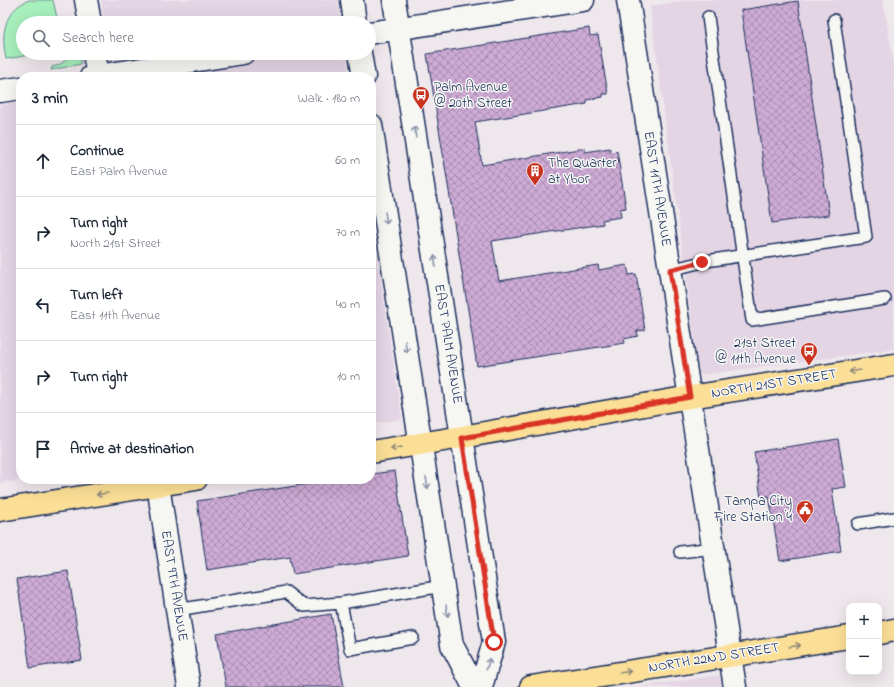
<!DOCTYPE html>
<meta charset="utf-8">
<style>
:root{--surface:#fff;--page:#f6f6f7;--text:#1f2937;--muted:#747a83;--line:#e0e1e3}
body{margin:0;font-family:"Indie Flower",sans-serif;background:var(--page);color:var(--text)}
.controls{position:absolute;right:12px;bottom:12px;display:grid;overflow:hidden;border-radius:8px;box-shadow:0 4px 16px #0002}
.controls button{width:36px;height:36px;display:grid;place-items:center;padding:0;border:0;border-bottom:1px solid var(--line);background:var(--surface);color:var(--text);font:20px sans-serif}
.stop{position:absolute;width:12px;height:12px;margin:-9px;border:3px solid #d93025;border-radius:50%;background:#fff}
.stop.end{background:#d93025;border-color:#fff;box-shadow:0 1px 4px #0008}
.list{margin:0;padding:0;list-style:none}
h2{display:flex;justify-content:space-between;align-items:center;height:52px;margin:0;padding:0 16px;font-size:17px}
h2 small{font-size:13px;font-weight:400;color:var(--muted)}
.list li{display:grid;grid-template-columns:26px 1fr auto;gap:12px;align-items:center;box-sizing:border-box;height:72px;padding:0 16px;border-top:1px solid var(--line)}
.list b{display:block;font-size:15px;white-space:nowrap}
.list p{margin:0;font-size:13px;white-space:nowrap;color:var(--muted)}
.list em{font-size:13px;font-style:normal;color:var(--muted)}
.icon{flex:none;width:22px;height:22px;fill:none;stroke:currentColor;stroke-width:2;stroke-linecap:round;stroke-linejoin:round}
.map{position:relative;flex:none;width:894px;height:687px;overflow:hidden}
.search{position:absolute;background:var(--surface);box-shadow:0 4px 16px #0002;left:16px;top:16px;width:360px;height:44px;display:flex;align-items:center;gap:10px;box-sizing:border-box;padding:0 14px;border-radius:22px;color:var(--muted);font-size:15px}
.panel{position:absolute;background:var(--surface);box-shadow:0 4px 16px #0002;left:16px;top:72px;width:360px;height:412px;border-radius:16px}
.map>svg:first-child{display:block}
</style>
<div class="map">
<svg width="894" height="687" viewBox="0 0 894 687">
<defs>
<pattern id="building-cross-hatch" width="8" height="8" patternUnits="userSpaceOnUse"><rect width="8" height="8" fill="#ceabd5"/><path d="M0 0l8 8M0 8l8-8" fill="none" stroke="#a68cb0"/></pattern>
</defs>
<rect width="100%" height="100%" fill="#eee7ec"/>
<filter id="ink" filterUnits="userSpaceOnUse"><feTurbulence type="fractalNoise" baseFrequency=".025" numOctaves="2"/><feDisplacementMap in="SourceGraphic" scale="8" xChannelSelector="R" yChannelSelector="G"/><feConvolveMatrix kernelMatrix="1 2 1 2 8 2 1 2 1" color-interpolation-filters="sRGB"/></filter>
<g filter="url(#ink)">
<!-- built -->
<path fill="#e4d5e5" d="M101 0H338L341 23H104Z
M691 0H883L894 66V349L699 375 650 6Z
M109 53H346L349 77H113Z
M21 101V479H26L0 483V105Z
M371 218 402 419 371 424Z
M720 675 722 687H637Z"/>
<!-- grass -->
<path fill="#a7efbc" stroke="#618f8d" d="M29 0H53L57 18 45 20 37 23H23V53H30V55L6 59C1 35 3 11 29 0Z
M71 53H81V64L51 70 52 67C61 65 66 61 71 53Z"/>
<!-- building -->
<path fill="url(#building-cross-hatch)" stroke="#1b2f5e" d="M798 1 829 215 772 223 741 10Z
M589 28 590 36 598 35 608 94H603V97L587 100V104L475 122 482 165 585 148V152L610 148V152L617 151 626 208 620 209 621 217 602 220 603 224 492 241 499 281 598 265 599 270 627 265 629 275 636 274 645 330 637 331 638 336 624 339 625 343 477 366 427 54Z
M838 439 846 487 832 489 841 551 780 561 769 496 761 497 754 452Z
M395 471 408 556 293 574 290 557 207 570 197 501 341 479H371V474Z
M68 571 82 660 30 668 17 579Z
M331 614 344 687H226L217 634Z"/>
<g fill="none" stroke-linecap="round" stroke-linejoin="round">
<defs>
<path id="service" d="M708 17 752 320 885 299
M670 270 706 261 866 237 834 20
M858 524 894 518
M680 552 713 548
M341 603 350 649 413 638
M177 610 286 592 304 606 341 603 443 586"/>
<path id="minor" d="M86 0 90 23
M628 0 735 687
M369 33 583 0
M94 53 98 76
M91 77 243 53
M0 91 21 88
M158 485 189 687"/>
<path id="tertiary" d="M352 0 355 23
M394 0 494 642 481 687
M360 53 364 77
M371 125 452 645 474 687"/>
<path id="primary" d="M371 452 462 437 690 397 894 365
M0 510 196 479
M879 633 894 630
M531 687 849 637"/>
</defs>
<!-- service casing -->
<use href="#service" stroke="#1b2f5e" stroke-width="14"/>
<!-- minor casing -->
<use href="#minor" stroke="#1b2f5e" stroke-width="25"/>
<!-- tertiary casing -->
<use href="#tertiary" stroke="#1b2f5e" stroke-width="25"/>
<!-- primary casing -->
<use href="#primary" stroke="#1b2f5e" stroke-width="25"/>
<!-- service -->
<use href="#service" stroke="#f6f6f2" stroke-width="11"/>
<!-- minor -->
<use href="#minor" stroke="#f6f6f2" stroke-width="22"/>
<!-- tertiary -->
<use href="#tertiary" stroke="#f6f6f2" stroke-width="22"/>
<!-- primary -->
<use href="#primary" stroke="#fbdf96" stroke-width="22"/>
</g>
<!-- one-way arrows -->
<defs><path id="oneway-shaft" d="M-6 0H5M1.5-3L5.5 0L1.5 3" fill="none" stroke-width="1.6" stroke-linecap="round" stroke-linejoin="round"/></defs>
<g stroke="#8892a8">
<use href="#oneway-shaft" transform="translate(415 132) rotate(-99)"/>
<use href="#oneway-shaft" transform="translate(386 218) rotate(81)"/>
<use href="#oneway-shaft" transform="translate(435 261) rotate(-99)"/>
<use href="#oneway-shaft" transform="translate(406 347) rotate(81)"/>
<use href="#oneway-shaft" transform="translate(427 483) rotate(81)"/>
<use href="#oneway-shaft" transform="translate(447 611) rotate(81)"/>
<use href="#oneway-shaft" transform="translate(488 664) rotate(-74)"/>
</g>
<g stroke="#8b877a">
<use href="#oneway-shaft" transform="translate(855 371) rotate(171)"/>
<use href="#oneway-shaft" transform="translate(396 448) rotate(172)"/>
<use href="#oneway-shaft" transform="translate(102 494) rotate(171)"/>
<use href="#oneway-shaft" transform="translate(795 646) rotate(-9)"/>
<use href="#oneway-shaft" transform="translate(625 672) rotate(-9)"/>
</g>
</g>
<g fill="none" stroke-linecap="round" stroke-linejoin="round" filter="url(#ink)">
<!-- route -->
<path stroke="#d93025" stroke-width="5" d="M494 642 462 438 690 397 670 270 702 262"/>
</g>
<!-- icons -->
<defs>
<symbol id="bus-pin" viewBox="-11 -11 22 30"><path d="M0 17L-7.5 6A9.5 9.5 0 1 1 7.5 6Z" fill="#c8321e" stroke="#f6f6f2"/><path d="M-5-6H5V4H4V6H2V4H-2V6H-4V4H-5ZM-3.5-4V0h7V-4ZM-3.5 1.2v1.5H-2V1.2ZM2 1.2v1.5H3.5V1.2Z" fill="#fff"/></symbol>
<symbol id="building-pin" viewBox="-11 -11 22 30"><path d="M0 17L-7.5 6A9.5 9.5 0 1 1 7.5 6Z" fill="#c8321e" stroke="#f6f6f2"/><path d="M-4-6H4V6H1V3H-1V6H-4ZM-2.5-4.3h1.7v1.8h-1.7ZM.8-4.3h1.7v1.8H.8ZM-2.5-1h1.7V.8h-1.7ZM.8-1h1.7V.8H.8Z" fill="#fff"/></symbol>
<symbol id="civic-pin" viewBox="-11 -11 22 30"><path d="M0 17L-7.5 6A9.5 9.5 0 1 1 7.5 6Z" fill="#c8321e" stroke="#f6f6f2"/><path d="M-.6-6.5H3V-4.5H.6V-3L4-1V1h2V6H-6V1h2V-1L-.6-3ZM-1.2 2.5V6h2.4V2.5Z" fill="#fff"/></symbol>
</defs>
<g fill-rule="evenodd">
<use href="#bus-pin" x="411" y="85" width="20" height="27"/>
<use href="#building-pin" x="525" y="161" width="20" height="27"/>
<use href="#bus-pin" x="799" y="341" width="20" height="27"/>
<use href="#civic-pin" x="795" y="499" width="20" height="27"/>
</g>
<g text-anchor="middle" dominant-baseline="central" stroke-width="3" stroke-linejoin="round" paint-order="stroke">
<!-- poi labels -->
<g font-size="14" fill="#1b2f5e" stroke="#f6f6f2" text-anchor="start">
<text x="434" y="87">Palm Avenue<tspan x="434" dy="16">@ 20th Street</tspan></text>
<text x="548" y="163">The Quarter<tspan x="548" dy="16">at Ybor</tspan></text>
<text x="796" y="343" text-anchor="end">21st Street<tspan x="796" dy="16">@ 11th Avenue</tspan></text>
<text x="792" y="501" text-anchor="end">Tampa City<tspan x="792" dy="16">Fire Station 4</tspan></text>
</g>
<!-- street labels -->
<g font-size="14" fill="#1b2f5e" stroke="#f6f6f2">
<text transform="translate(657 189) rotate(81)">EAST 11TH AVENUE</text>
<text transform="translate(448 344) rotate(81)">EAST PALM AVENUE</text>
<text transform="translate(774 384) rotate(-9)">NORTH 21ST STREET</text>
<text transform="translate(174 586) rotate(81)">EAST 9TH AVENUE</text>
<text transform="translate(714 658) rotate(-9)">NORTH 22ND STREET</text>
</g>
</g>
</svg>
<div class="controls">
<button>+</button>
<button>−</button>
</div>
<div class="stop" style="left:494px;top:642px"></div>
<div class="stop end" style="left:702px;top:262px"></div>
<div class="search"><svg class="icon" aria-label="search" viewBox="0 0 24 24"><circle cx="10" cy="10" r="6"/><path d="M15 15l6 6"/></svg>Search here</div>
<section class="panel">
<h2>3 min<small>Walk · 180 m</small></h2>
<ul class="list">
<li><svg class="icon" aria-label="ahead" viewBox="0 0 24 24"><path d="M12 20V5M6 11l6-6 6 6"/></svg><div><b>Continue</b><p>East Palm Avenue</p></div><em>60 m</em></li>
<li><svg class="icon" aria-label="right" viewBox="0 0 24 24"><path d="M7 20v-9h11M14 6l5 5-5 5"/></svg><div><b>Turn right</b><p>North 21st Street</p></div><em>70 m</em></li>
<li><svg class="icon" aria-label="left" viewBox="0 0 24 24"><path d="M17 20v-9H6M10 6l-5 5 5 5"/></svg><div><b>Turn left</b><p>East 11th Avenue</p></div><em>40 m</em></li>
<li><svg class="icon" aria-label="right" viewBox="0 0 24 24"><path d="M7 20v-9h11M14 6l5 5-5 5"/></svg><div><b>Turn right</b></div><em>10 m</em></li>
<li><svg class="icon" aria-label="arrive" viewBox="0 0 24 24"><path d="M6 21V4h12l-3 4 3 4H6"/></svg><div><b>Arrive at destination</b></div></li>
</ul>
</section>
</div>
